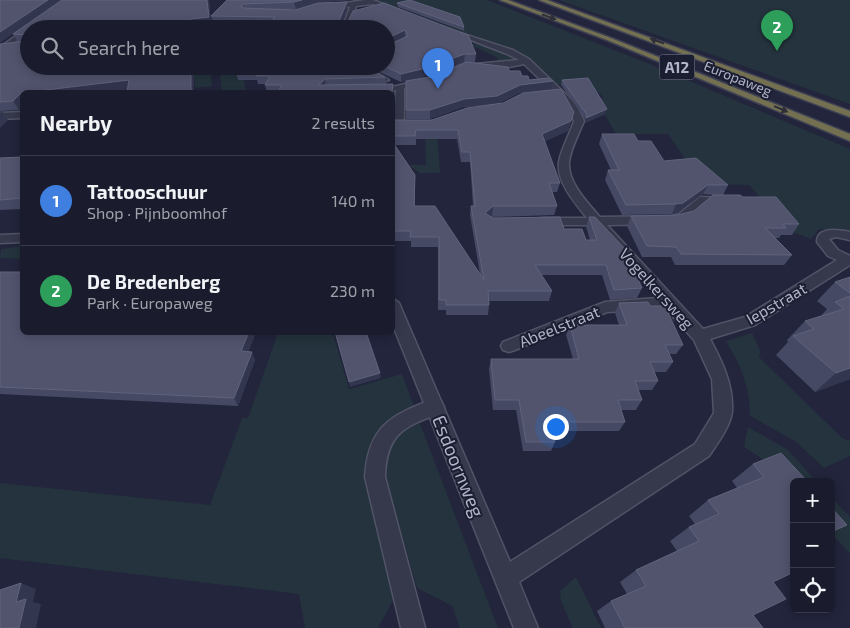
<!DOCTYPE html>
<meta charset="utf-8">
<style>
:root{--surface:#1a1c2d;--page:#272939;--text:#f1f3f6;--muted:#9fa1aa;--line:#383a49;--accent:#838dfb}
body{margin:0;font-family:"Exo 2",sans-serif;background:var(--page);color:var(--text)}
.controls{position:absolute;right:15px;bottom:15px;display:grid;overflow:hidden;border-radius:8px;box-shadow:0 2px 12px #0003}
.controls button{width:45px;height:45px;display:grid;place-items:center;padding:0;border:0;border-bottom:1px solid var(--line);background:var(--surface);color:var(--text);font:25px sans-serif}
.you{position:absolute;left:555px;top:426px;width:18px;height:18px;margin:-12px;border:4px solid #fff;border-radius:50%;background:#1a73e8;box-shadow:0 0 0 8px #1a73e833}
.badge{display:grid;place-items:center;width:32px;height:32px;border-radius:50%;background:var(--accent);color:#fff;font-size:16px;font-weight:700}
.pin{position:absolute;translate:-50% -41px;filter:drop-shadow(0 1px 2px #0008)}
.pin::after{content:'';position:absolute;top:26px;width:18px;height:15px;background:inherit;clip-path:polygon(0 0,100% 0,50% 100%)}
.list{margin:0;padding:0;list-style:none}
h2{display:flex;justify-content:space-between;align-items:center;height:65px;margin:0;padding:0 20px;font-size:21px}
h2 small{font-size:16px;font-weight:400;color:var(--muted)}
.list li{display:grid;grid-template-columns:32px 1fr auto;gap:15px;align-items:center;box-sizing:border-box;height:90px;padding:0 20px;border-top:1px solid var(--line)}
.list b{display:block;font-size:19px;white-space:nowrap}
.list p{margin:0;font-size:16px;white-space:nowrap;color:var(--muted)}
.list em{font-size:16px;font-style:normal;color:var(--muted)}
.icon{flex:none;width:28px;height:28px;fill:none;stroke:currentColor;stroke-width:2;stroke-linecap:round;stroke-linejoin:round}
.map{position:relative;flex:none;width:850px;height:628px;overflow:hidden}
.search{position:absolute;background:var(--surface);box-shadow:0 2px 12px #0003;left:20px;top:20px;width:375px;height:55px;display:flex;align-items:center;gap:12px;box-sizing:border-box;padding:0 18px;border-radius:28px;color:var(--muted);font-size:19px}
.panel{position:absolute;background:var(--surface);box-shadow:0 2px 12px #0003;left:20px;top:90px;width:375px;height:245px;border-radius:8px}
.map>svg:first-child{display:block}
</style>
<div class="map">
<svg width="850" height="628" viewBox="0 0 850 628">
<rect width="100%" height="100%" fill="#22253c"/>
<!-- green -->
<path fill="#24333d" d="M376 0H487L647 63 850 149V231L819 229 811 239 790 231 749 185 702 184 668 134H616L601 108 575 101 604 98 587 82 558 85 525 56 418 15 428 12 406 4 395 7Z
M559 0H850V104Z
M477 43 507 55 502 56H510L513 60 498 62V58L469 44Z
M193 66H210L212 86 195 88Z
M219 66H242L246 92H222Z
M425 132H437L440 173H420L408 165H426Z
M22 246V259L0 258 1 249Z
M278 333H333L349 389 402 374 414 406C381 418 366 444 366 478L396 595 378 628H305L299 594 0 558V483L210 505 242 418H248Z
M752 333 760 350 759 357 842 438 850 441V456L824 468 795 441 750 416C750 387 741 366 726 341Z
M419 421 498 628H460L452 606 417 588 384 472 387 451 397 436 408 424Z
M748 427 788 450 817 482H794V492L764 460 744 447Z
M831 497 850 517V554L831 533Z
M576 577 601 628H573L561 601 560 591Z"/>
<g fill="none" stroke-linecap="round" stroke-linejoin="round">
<defs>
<path id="service" d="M435 399 441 401 444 407 441 413C404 426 386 434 385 477L425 628H401L365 477C368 427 391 414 435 399Z"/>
<path id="minor" d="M365 0H373L401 11 396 12 373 4 356 6 348 29H342L350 7 325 6Z
M27 28 32 29H29V32L0 52V47Z
M448 29 513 50 529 59 576 104 584 121C579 134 570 149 569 163 568 183 588 203 600 217L672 216 679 214 700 197 731 198V202L707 203 687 220 672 224 607 225 703 329 745 317 837 260 828 256 817 242C817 226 839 230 850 232V240L836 237 829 239 838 250 850 256V265L755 325 710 339C722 361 734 386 732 412 730 427 717 444 709 456L519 582 538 628H514L392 323V298L399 303 510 562 695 444 714 413 712 379 694 340 666 309 607 312 515 350 509 352 503 350 501 346 503 342 605 302 657 298 593 225H538L536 222 538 219 542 218H587C576 204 556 182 559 162 561 149 570 134 574 121L569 107 524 64 509 67 473 68V64H476L519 60 507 54 448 31Z
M365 66H373V71L389 80 382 82 366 74Z
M426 79 430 81 429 83 404 88V124L399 127 394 124 396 90 371 92Z
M22 112V118L0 119V113Z
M22 234V242L0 243V235Z"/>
<path id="motorway" d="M500 0H508L611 38 850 134V141L607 40Z
M539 0H547L850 111V117Z"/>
</defs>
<!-- service casing -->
<use href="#service" stroke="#515367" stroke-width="3"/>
<!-- minor casing -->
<use href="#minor" stroke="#515367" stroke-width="3"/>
<!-- motorway casing -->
<use href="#motorway" stroke="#3e4054" stroke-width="3"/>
<!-- service -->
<use href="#service" fill="#36384c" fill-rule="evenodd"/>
<!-- minor -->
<use href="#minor" fill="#36384c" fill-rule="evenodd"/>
<!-- motorway -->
<use href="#motorway" fill="#737052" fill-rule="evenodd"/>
</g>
<!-- wall -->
<path fill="#464964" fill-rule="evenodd" d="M62 0H209L211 24 193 26V29H29L194 66V92H127V90L106 92H22L19 110 0 111V44L18 42 13 34Z
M227 0H351L318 2 296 9 286 10 347 9 342 24H347L353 11 476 54 475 62H468L509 71 529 80 553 81 552 90 519 93 497 104 574 112 568 131 545 141 560 183 557 192H552L557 206 554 215 491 217 493 218 564 229 586 240H590L586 227 589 217 642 288 637 298 610 300 602 275H541L552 291 549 301H489V305L488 315H446V310H438V247H411V241H392V120H432L491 105 463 107 430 119H406V81L429 77 466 62 422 77 401 82 377 71 375 66H386V29L270 24 213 23 211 16ZM416 139H457L461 162H470L473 206H471L470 215 480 274 415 206V175L395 145H416Z
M397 3 464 27V31L398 7Z
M364 67 385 77 386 84H393L394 92 392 105V92H267L265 85 266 84H258L257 80H238L236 71Z
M562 80 605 114 585 123 586 120 561 85Z
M602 134 638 141 664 161 728 185 723 195 743 197 799 224 792 235H781L779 238H775L792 255 784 265H675L671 257H642L627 226 631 216 678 215 694 211 713 195 703 194 678 212 672 214 622 215 605 180 608 170H611L599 144Z
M22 157V209L0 210V158Z
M0 272 22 332H256L248 352 255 360 238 406 0 394Z
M850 277V379L815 392 776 355 788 342 787 340 805 321 821 316 827 309 817 301 835 282Z
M619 303 650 306 683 345 676 354H669L673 362 666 372H654L658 381 652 390H638L642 400 636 410H621L625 422 619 431H553L555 442 551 451H523L516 410H493L489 369 491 359H573L566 335 570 325H619L615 313Z
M781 453 773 582 753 615 763 628H605L597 611 611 601 627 594 620 582 636 570 677 551 670 541 689 527 695 524 689 516 708 500 737 488 732 481 753 464Z"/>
<!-- shaded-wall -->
<path fill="#33364f" d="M48 0H62L0 43V32Z
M207 0H209L211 24 193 26V29H191V19Z
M302 0H351L318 2 296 9 294 2Z
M347 2V9L340 28 339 21Z
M405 30V37L386 47V39Z
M465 54 464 62 422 77 401 82V74Z
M191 66H194V92H191Z
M325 79 326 87 319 85Z
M129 80 133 89 106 92H29Z
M553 81 552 90 519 93 496 104 463 107 430 119V110L464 99 520 85Z
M393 84 394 92 392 105V92Z
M22 93V107L19 110 13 101Z
M607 109 605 114 585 123 586 118Z
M2 111 8 120 0 128V113Z
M574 112 568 131 541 143 542 134Z
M708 185 703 194 678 212 672 214 676 204Z
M493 206 492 216 484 223 485 213Z
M249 332H256L245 359 241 351Z
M252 352 255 360 238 406 234 398Z
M850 368V379L815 392 836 373Z
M380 373 381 378 350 387 349 382Z
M21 583 36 589 33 602 41 604 36 628H19L16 602Z"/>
<!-- building -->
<path fill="#52546e" stroke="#60637c" d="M0 0H48L0 32Z
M62 0H207L209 17 191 19V29H29V66H191V92H127L129 80 29 92H22L13 101 0 102V44L26 41V35L13 34Z
M227 0H302L294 2 243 4 241 6 243 8 295 10 318 3 347 2 339 21 341 24H347L353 11 384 3 468 35 476 54H465L422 69 401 74 384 66H386V46L408 36 405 30 386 39V29H266L275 17 211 16Z
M410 0 460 17 464 27 397 3Z
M467 62 508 67 509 71H520L522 76H528L529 80 549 78 553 81 520 85 497 96 464 99 430 110H406V81L429 77Z
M239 66H364V67L385 77 325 79 319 85 393 84 392 92H278L282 85H265L270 76H256L259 72 236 71Z
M588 78 607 109 586 118 587 115 562 80Z
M561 89 574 112 571 121 542 134 560 183H549L557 206H493L485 213 493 218 560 217 564 229H582L586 240H597L589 217H595L625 249 642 288 614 290 606 265H535L552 291H488L489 305H446V300H439V237H410L411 231H392V141L415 175 414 206H435L484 280 471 206H475L470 152H462L458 130H416L415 136H392V120H432L467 108 503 103 523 93Z
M602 134H634L638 141H651L664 161 696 158 728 185H708L683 203 676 204 626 205 608 170H619Z
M22 157V198L0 200V158Z
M713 195H740L743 197H776L799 224H783L786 228H765L792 255 681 254 676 247 647 246 631 216 678 215 694 211Z
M0 272H22V332H249L241 351 252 352 234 398 0 387Z
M850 277V293L835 282Z
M850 296V368L836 373 793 336 814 329 805 321 844 309 835 302Z
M648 302 650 306H665L683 345H665L673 362H650L658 381H635L642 400H618L625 422H551L555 442H526L519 400H495L491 359H579L570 325H627L619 303Z
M335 332H366L380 373 349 382Z
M781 453 808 482H794V572L773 582 786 599 753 615 763 628H625L611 601 646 586 636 570 699 541 689 527 719 514 708 500 764 477 753 464Z
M831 507 847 525 831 532Z
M21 583 16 602 26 599 19 628H0V590Z"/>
<!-- one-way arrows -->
<defs><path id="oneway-solid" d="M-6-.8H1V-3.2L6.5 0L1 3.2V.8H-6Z" transform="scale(1.25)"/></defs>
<g fill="#2d2e38">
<use href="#oneway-solid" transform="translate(549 17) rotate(20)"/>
<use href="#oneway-solid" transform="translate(657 41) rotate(-160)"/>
<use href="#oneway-solid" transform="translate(781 109) rotate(23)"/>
</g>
<g text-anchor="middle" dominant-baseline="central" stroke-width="4" stroke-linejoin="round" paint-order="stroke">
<!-- far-street labels -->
<g font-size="14" fill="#b1b3c8" stroke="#1b1d31">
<text transform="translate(738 78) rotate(22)">Europaweg</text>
</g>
<!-- shield labels -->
<rect fill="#1b1d31" stroke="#84869b" stroke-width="1" x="659.5" y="54.5" width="35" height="25" rx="4"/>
<g font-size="15" font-weight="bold" fill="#b1b3c8">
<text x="677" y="67">A12</text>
</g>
<!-- street labels -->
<g font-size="16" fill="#b1b3c8" stroke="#1b1d31">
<text transform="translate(657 288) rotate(48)">Vogelkersweg</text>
<text transform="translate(776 303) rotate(-30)">Iepstraat</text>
<text transform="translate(559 326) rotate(-22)">Abeelstraat</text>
</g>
<!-- near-street labels -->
<g font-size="19" fill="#b1b3c8" stroke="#1b1d31">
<text transform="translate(459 466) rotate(68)">Esdoornweg</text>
</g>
</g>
</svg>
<div class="controls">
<button>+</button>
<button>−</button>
<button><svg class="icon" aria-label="locate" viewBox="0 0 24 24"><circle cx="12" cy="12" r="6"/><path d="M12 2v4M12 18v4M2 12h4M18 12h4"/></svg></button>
</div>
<div class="you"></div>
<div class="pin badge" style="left:438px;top:89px;background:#3f7fe0">1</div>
<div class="pin badge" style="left:777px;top:51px;background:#2e9e5b">2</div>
<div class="search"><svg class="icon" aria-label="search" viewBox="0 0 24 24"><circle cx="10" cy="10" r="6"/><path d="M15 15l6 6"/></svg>Search here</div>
<section class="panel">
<h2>Nearby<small>2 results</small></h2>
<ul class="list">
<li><span class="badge" style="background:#3f7fe0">1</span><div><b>Tattooschuur</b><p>Shop · Pijnboomhof</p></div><em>140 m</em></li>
<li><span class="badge" style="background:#2e9e5b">2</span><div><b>De Bredenberg</b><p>Park · Europaweg</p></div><em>230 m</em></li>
</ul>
</section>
</div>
